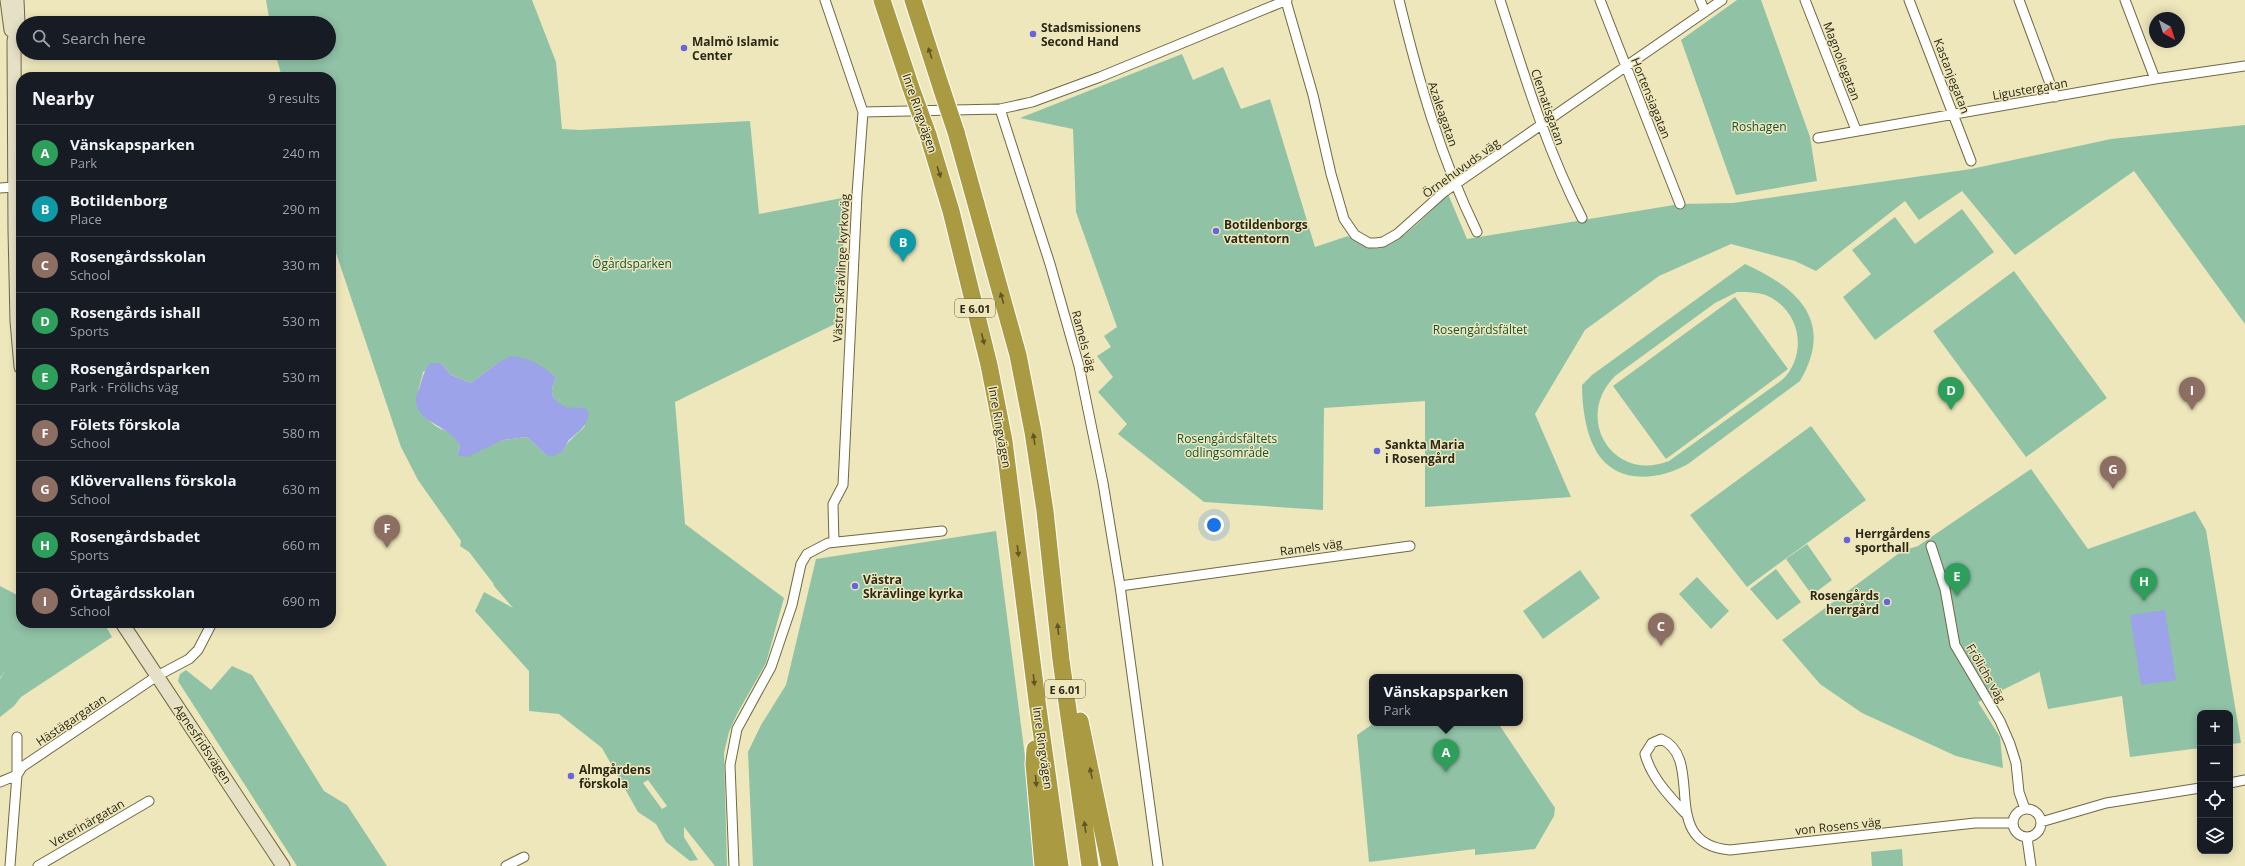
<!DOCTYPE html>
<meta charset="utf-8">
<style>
:root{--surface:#171b24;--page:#20242c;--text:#f1f3f6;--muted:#9ea1a6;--line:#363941;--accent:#8c9099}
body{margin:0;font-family:"Open Sans",sans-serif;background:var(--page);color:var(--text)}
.controls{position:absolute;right:12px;bottom:12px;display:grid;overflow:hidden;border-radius:8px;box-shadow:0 2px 10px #0003}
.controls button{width:36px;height:36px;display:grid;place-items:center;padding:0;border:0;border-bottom:1px solid var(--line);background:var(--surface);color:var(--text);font:20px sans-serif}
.compass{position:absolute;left:2149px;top:12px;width:36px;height:36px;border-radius:50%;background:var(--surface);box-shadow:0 2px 10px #0003;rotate:141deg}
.you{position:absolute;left:1214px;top:525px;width:14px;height:14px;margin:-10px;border:3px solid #fff;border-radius:50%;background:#1a73e8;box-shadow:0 0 0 6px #1a73e833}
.badge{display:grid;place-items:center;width:26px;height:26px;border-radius:50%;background:var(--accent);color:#fff;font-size:13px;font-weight:700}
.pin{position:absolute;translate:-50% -33px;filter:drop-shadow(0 1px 2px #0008)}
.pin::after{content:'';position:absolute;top:21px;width:14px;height:12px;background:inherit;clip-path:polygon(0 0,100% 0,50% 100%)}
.popup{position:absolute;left:1369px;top:674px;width:154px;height:52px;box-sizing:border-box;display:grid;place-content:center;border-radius:8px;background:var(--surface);filter:drop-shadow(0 1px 3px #0005);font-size:13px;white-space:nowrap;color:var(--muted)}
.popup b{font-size:15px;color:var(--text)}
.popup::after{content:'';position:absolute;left:50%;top:100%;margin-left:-8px;border:8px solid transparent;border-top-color:var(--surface)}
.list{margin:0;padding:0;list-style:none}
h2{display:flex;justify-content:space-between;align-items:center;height:52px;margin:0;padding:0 16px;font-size:17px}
h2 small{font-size:13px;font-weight:400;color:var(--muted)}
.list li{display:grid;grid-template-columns:26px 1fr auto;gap:12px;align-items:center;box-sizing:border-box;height:56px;padding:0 16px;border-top:1px solid var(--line)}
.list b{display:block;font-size:15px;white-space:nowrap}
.list p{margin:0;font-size:13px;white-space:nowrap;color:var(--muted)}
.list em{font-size:13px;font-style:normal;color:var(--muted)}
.icon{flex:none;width:22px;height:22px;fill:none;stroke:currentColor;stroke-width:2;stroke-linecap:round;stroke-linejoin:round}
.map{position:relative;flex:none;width:2245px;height:866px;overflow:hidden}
.search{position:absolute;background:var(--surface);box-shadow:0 2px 10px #0003;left:16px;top:16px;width:320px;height:44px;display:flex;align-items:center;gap:10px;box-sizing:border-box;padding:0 14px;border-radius:22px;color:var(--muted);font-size:15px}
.panel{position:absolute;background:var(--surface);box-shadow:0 2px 10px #0003;left:16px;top:72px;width:320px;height:556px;border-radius:16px}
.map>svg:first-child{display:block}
</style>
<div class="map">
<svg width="2245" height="866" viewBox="0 0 2245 866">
<rect width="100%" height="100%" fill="#eee7bc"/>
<!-- green -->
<path fill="#90c2a6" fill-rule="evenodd" d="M266 0H532L556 62 562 129 580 130 750 121 759 214 847 197 837 323 675 402 685 524 784 598 766 663 737 714 729 732 724 753 727 866H715L684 827V837L698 860 690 861 666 842 656 824 638 812 602 748 559 714 529 711V671L475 611 484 592 513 608 494 586 493 583 469 552 460 546 461 541 418 480 401 447 331 238V77H282L275 53H329V23H270ZM441 363 451 375 471 383 496 364 556 378C548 394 552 399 567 409L582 407 585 426C578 434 569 439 564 449L546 455 527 437 503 440 480 450 457 455 460 446C450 426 441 433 431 422 425 416 420 407 416 400L423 372ZM648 780 667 806 662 809 643 783Z
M1737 0H1761L1810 137 1817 181 1736 195 1681 40Z
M1182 54 1193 80 1223 67 1241 109 1270 99 1315 247 1348 236C1357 242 1369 251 1381 248 1404 241 1431 210 1448 194L1467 239 1680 204 1733 203 1971 169 2111 139 2245 125V324L2134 171 2015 255 1962 191 1919 220 1905 201 1816 271 1795 261 1731 244 1659 276 1585 330 1535 414 1571 497 1425 507V401L1324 408 1323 510 1204 502 1118 434 1127 424 1098 392 1113 377 1097 356 1111 347 1104 336 1117 327 1076 212 1073 129 1020 118Z
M1962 209 1994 252 1875 340 1843 297 1871 274 1852 250 1895 217 1915 244Z
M1745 264C1798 288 1835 321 1800 381L1688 464C1656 482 1611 485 1593 445 1585 428 1582 404 1582 385L1592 375ZM1737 292C1747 292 1760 292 1770 297 1802 314 1807 356 1782 380L1669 461C1613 483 1573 418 1615 376L1715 303Z
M2014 271 2107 398 2026 457 1933 331Z
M1735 297 1788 369 1666 459 1613 386Z
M1811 426 1866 500 1747 587 1690 515Z
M2031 469 2088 549 2195 511 2206 530 2241 743 2230 744V713H2200V748L2130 757 2122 696 2048 709 2039 670V672L1978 702 2000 737 2003 768 1956 756 1862 713 1820 684 1782 640 1902 551 1918 546Z
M996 531 1033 819 1036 866H753L748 752 761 725 786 685 816 559Z
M1807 544 1832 580 1812 595 1786 559Z
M1776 569 1801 602 1777 620 1750 589Z
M1580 570 1600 598 1543 639 1523 611Z
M1697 577 1729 611 1711 629 1679 594Z
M0 586 21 597V623H104L112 637 21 697 14 706 0 717V679L6 670 0 678Z
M232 666 252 675 324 791 347 805 387 866H297L178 681 180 674 186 670 211 690Z
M1374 723H1498L1555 808 1554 816 1535 849 1475 855V849L1369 862 1357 735Z
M1902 849 1903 866H1872L1871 852Z"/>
<!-- water -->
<path fill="#9ca3e8" d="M511 356C528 357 544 366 556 378 548 394 552 399 567 408L582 407 588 410C591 424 578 432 569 440 567 443 566 446 564 449 562 452 557 454 554 456L546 455 527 437 503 440 467 457 457 455 460 446C449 424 418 424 416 401 415 396 419 390 420 386 423 376 424 371 430 363H441L451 375 471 383 496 364Z
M2165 610 2176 680 2141 685 2130 615Z"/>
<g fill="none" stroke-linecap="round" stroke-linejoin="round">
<defs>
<path id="minor" d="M825 0 863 112 857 194 843 485 833 504 834 542
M1399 0C1419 82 1440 156 1477 232
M1500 0C1524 74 1546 148 1582 218
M1600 0 1680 204
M1700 0 1705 12
M1805 0 1856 130
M1909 0 1971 161
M2019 0 2055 97
M2125 0 2155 79
M1286 1 1313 95 1331 174 1344 219 1355 235 1369 243H1376L1383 242 1397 234 1444 192 1722 0
M1000 109 1050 264 1079 366 1103 483 1120 586 1158 866
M863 112 1000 109 1032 102 1100 77 1287 0
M1818 138 2155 79 2245 66
M0 188 14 187
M1931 546 1945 589 1955 645 2000 721 2010 744 2016 763 2019 792 2025 809
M1120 586 1410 546
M0 782 17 775 22 767 157 676 189 659 198 650 212 623
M2230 783 2245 780
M2013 823a14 14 0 1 1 28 0a14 14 0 1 1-28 0Z
M1685 813C1669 796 1651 777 1645 754L1652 743 1661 739C1707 759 1656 844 1730 850L1975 823H2013
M2041 822 2106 803 2200 788
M2027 838 2031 866
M10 866 17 775V737
M38 866 149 801
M506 866 524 857
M734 866 730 765 737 729 771 667 792 605 801 564 807 554 828 543 942 531"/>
<path id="secondary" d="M7 0 11 30
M17 0 18 23 14 41 15 230 17 321 21 367
M122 623 283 866"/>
<path id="motorway" d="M882 0 911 88
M913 0 942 90
M956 132 1018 355 1033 432 1045 511 1061 660 1090 866
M928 135 951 211 989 365 1004 441 1037 701 1060 866
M1080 721 1110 866
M1035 749 1034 764 1043 866"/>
</defs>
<!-- minor casing -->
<use href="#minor" stroke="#6f6942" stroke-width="11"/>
<!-- secondary casing -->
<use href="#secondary" stroke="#6f6942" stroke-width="15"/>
<!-- motorway casing -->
<use href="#motorway" stroke="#fff" stroke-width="19"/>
<!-- minor -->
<use href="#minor" stroke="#fff" stroke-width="9"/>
<!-- secondary -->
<use href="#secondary" stroke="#e6e1c6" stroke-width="13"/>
<!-- motorway -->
<use href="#motorway" stroke="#aa9b42" stroke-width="17"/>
<defs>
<path id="motorway-bridge" d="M911 88 928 135
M942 90 956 132"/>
</defs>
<!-- motorway-bridge casing -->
<use href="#motorway-bridge" stroke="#fff" stroke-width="19" stroke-linecap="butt"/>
<!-- motorway-bridge -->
<use href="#motorway-bridge" stroke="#aa9b42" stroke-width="17"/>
</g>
<!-- one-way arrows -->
<defs><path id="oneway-solid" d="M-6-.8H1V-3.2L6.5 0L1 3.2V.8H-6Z"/></defs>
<g fill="#5e5629">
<use href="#oneway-solid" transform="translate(930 53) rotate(-108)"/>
<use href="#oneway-solid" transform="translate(939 172) rotate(72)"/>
<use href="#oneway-solid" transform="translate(1002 298) rotate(-106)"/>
<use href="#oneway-solid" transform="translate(983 339) rotate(76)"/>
<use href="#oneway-solid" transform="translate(1034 439) rotate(-99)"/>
<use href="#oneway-solid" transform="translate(1018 551) rotate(83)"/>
<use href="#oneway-solid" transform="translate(1058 629) rotate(-96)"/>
<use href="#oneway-solid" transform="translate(1034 680) rotate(83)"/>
<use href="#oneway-solid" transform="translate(1091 773) rotate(-102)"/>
<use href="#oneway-solid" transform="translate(1036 781) rotate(85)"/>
<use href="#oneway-solid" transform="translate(1085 827) rotate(-98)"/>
</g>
<!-- markers -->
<g fill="#6665de" stroke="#eee7bc" stroke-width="1.5">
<circle cx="1033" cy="34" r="4"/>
<circle cx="684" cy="48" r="4"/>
<circle cx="1216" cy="231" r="4"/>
<circle cx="1377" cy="451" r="4"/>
<circle cx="1847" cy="540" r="4"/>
<circle cx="855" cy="586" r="4"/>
<circle cx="1887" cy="602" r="4"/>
<circle cx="571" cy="776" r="4"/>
</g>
<g text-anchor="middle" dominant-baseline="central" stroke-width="3" stroke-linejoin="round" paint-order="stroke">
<!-- shield labels -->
<g fill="#eee7bc" stroke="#666149" stroke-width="1">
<rect x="955" y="299" width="40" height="18" rx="3"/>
<rect x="1045" y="680" width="40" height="18" rx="3"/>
</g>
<g font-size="11" font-weight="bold" fill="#2b2818">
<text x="975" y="308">E 6.01</text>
<text x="1065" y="689">E 6.01</text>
</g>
<!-- poi labels -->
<g font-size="12" font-weight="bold" fill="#2b2818" stroke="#eee7bc" text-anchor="start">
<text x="1041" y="27">Stadsmissionens<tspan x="1041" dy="14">Second Hand</tspan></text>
<text x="692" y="41">Malmö Islamic<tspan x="692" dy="14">Center</tspan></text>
<text x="1224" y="224">Botildenborgs<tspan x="1224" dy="14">vattentorn</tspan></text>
<text x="1385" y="444">Sankta Maria<tspan x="1385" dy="14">i Rosengård</tspan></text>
<text x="1855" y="533">Herrgårdens<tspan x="1855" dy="14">sporthall</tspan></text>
<text x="863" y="579">Västra<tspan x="863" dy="14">Skrävlinge kyrka</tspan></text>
<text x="1879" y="595" text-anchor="end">Rosengårds<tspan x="1879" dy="14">herrgård</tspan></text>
<text x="579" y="769">Almgårdens<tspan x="579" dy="14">förskola</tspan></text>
</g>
<!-- street labels -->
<g font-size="12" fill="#2b2818" stroke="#eee7bc">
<text transform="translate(1842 61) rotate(69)">Magnoliegatan</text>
<text transform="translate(1952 76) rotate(69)">Kastanjegatan</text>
<text transform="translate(2030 89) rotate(-10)">Ligustergatan</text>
<text transform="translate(1651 98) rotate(68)">Hortensiagatan</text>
<text transform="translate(1548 107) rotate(71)">Clematisgatan</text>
<text transform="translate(920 113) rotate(71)">Inre Ringvägen</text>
<text transform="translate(1443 114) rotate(71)">Azaleagatan</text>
<text transform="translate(1461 168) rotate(-36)">Örnehuvuds väg</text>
<text transform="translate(841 268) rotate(-87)">Västra Skrävlinge kyrkoväg</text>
<text transform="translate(1084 341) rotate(75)">Ramels väg</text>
<text transform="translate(1000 427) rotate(80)">Inre Ringvägen</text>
<text transform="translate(1311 547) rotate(-8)">Ramels väg</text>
<text transform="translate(1986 673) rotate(60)">Frölichs väg</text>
<text transform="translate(71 720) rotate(-34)">Hästägargatan</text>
<text transform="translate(203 744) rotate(56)">Agnesfridsvägen</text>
<text transform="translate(1043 748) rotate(82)">Inre Ringvägen</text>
<text transform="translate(87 823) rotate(-30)">Veterinärgatan</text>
<text transform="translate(1838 826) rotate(-6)">von Rosens väg</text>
</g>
<!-- park labels -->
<g font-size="12" fill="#125135" stroke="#eee7bc">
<text x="1759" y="126">Roshagen</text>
<text x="632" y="263">Ögårdsparken</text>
<text x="1480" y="329">Rosengårdsfältet</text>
<text x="1227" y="438">Rosengårdsfältets<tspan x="1227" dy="14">odlingsområde</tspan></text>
</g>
</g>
</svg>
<div class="controls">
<button>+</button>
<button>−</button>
<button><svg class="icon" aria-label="locate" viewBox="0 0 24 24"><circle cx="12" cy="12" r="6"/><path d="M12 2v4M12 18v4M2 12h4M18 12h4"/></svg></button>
<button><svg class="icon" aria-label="layers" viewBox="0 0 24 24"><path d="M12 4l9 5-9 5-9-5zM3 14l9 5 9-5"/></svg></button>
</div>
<svg class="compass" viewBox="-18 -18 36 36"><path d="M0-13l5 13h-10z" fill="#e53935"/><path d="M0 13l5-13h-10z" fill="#9ea1a6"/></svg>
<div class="you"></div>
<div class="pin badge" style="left:1446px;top:772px;background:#2e9e5b">A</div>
<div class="popup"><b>Vänskapsparken</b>Park</div>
<div class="pin badge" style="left:903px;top:262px;background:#0f9aa8">B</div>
<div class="pin badge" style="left:1661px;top:646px;background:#8d6e63">C</div>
<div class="pin badge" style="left:1951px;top:410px;background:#2e9e5b">D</div>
<div class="pin badge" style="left:1957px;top:596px;background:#2e9e5b">E</div>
<div class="pin badge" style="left:387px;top:548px;background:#8d6e63">F</div>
<div class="pin badge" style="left:2113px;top:489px;background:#8d6e63">G</div>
<div class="pin badge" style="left:2144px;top:601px;background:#2e9e5b">H</div>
<div class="pin badge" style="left:2192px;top:410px;background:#8d6e63">I</div>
<div class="search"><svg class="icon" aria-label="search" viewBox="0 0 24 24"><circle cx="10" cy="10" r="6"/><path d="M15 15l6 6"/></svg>Search here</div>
<section class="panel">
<h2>Nearby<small>9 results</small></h2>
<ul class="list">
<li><span class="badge" style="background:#2e9e5b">A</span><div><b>Vänskapsparken</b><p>Park</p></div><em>240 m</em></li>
<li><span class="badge" style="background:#0f9aa8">B</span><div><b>Botildenborg</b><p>Place</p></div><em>290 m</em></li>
<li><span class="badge" style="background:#8d6e63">C</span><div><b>Rosengårdsskolan</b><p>School</p></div><em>330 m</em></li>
<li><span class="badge" style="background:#2e9e5b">D</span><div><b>Rosengårds ishall</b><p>Sports</p></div><em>530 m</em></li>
<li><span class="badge" style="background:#2e9e5b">E</span><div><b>Rosengårdsparken</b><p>Park · Frölichs väg</p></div><em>530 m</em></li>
<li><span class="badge" style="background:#8d6e63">F</span><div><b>Fölets förskola</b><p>School</p></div><em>580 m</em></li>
<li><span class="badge" style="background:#8d6e63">G</span><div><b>Klövervallens förskola</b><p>School</p></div><em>630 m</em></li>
<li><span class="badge" style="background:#2e9e5b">H</span><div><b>Rosengårdsbadet</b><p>Sports</p></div><em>660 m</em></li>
<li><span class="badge" style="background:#8d6e63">I</span><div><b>Örtagårdsskolan</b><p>School</p></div><em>690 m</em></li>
</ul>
</section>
</div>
